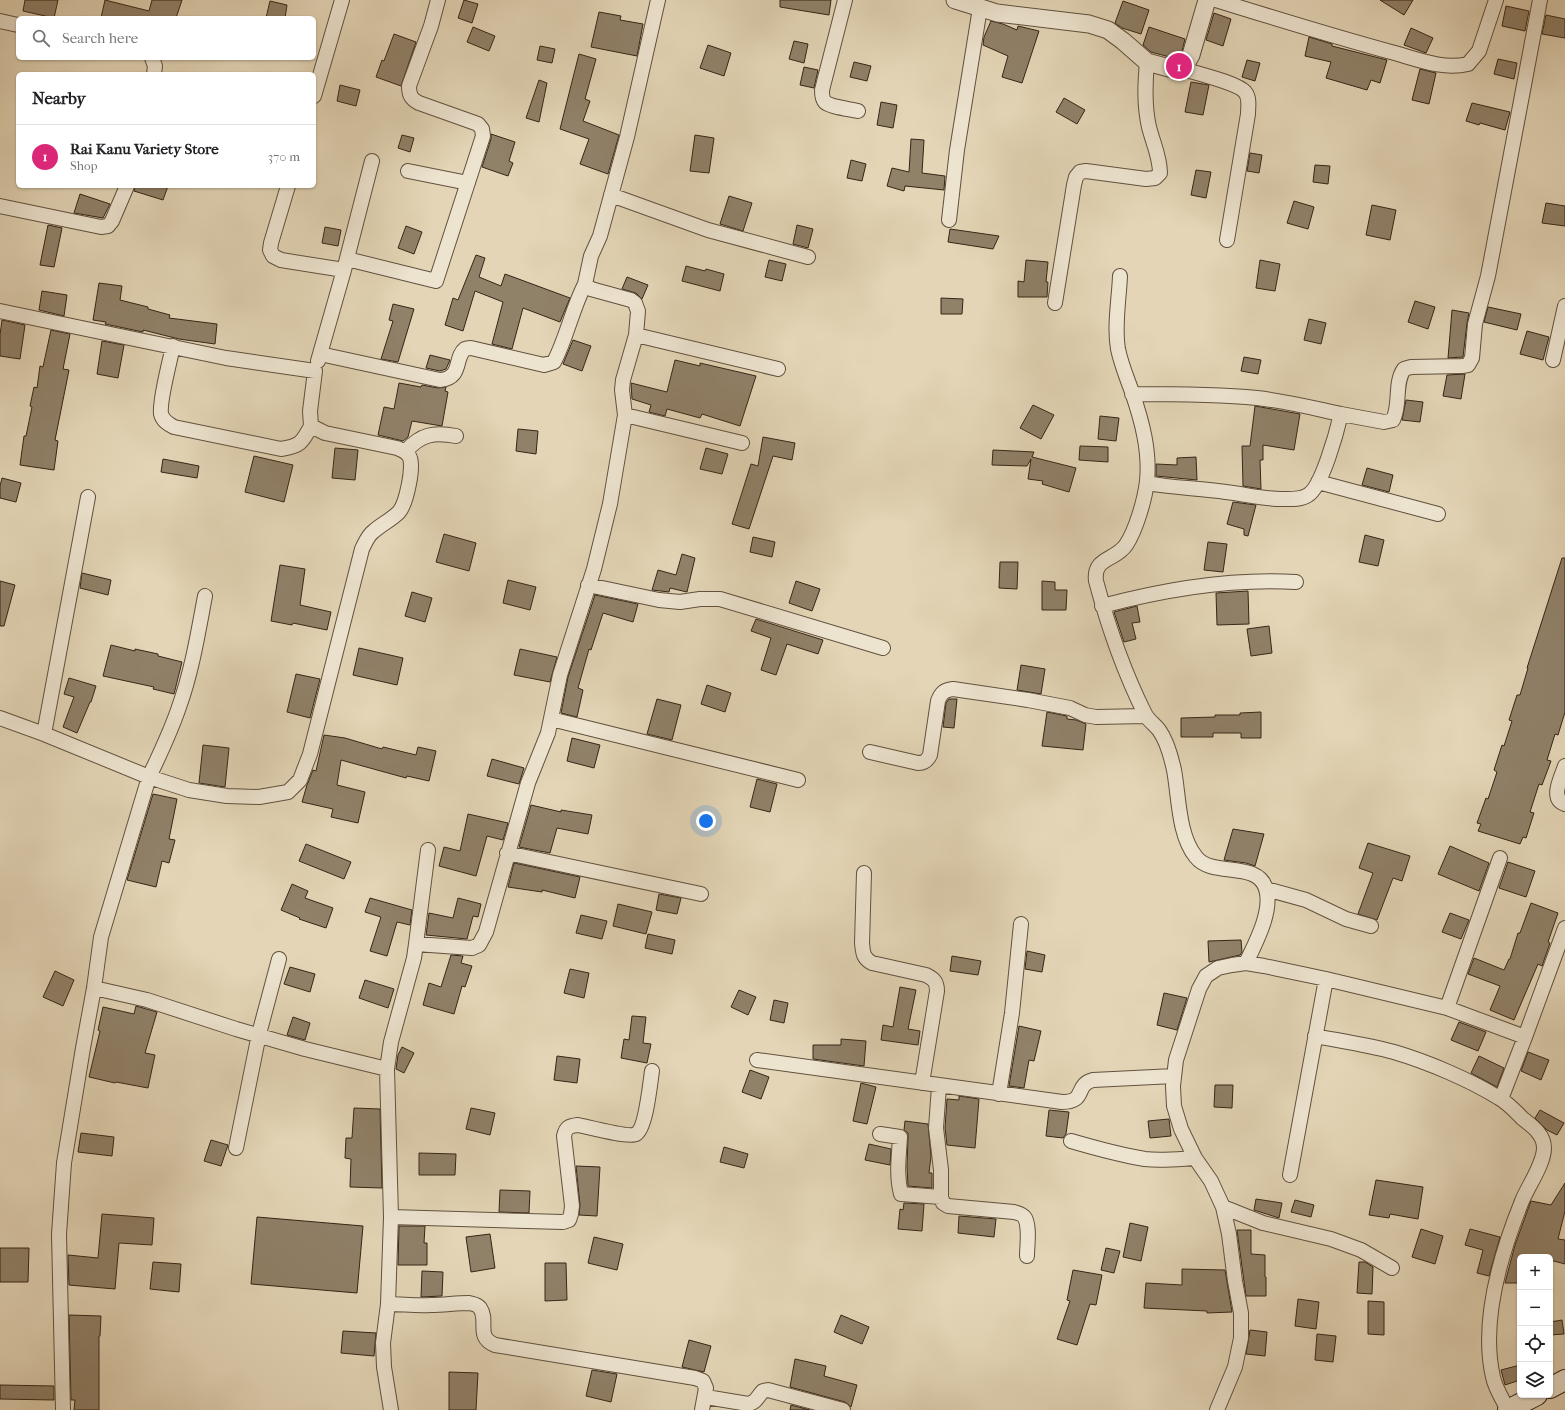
<!DOCTYPE html>
<meta charset="utf-8">
<style>
:root{--surface:#fff;--page:#f2f2f2;--text:#202124;--muted:#757577;--line:#e0e0e0;--accent:#db2777}
body{margin:0;font-family:"IM FELL French Canon",serif;background:var(--page);color:var(--text)}
.controls{position:absolute;right:12px;bottom:12px;display:grid;overflow:hidden;border-radius:6px;box-shadow:0 1px 3px #0004}
.controls button{width:36px;height:36px;display:grid;place-items:center;padding:0;border:0;border-bottom:1px solid var(--line);background:var(--surface);color:var(--text);font:20px sans-serif}
.you{position:absolute;left:706px;top:821px;width:14px;height:14px;margin:-10px;border:3px solid #fff;border-radius:50%;background:#1a73e8;box-shadow:0 0 0 6px #1a73e833}
.badge{display:grid;place-items:center;width:26px;height:26px;border-radius:50%;background:var(--accent);color:#fff;font-size:13px;font-weight:700}
.pin{position:absolute;translate:-50% -50%;border:2px solid #fff;box-shadow:0 1px 4px #0006}
.list{margin:0;padding:0;list-style:none}
h2{display:flex;justify-content:space-between;align-items:center;height:52px;margin:0;padding:0 16px;font-size:17px}
h2 small{font-size:13px;font-weight:400;color:var(--muted)}
.list li{display:grid;grid-template-columns:26px 1fr auto;gap:12px;align-items:center;box-sizing:border-box;height:64px;padding:0 16px;border-top:1px solid var(--line)}
.list b{display:block;font-size:15px;white-space:nowrap}
.list p{margin:0;font-size:13px;white-space:nowrap;color:var(--muted)}
.list em{font-size:13px;font-style:normal;color:var(--muted)}
.icon{flex:none;width:22px;height:22px;fill:none;stroke:currentColor;stroke-width:2;stroke-linecap:round;stroke-linejoin:round}
.map{position:relative;flex:none;width:1565px;height:1410px;overflow:hidden}
.search{position:absolute;background:var(--surface);box-shadow:0 1px 3px #0004;left:16px;top:16px;width:300px;height:44px;display:flex;align-items:center;gap:10px;box-sizing:border-box;padding:0 14px;border-radius:6px;color:var(--muted);font-size:15px}
.panel{position:absolute;background:var(--surface);box-shadow:0 1px 3px #0004;left:16px;top:72px;width:300px;height:116px;border-radius:6px}
.map>svg:first-child{display:block}
</style>
<div class="map">
<svg width="1565" height="1410" viewBox="0 0 1565 1410">
<rect width="100%" height="100%" fill="#e3d5b6"/>
<filter id="stains"><feTurbulence type="fractalNoise" baseFrequency=".005" numOctaves="4"/><feColorMatrix values="0 0 0 0 .2 0 0 0 0 .09 0 0 0 0 .02 0 0 0 .5 -.17"/></filter>
<radialGradient id="worn" r=".72"><stop offset=".6" stop-color="#630" stop-opacity="0"/><stop offset="1" stop-color="#630" stop-opacity=".3"/></radialGradient>
<!-- building -->
<path fill="#908169" stroke="#362516" d="M25 0H58L54 18 23 11Z
M105 0 149 11 152 0H182L176 18H101Z
M464 0 478 4 472 23 458 18Z
M780 0H831L829 15 780 7Z
M1380 0H1413L1404 15Z
M270 1 287 5 285 18H266Z
M1123 1 1149 10 1141 34 1122 28 1115 23Z
M1506 6 1529 11 1525 31 1502 26Z
M599 12 621 16 620 20 643 24 637 56 591 47Z
M1214 13 1231 19 1223 46 1206 40Z
M1546 15 1565 19V38L1542 34Z
M991 21 1003 24 1017 30 1018 26 1039 31 1022 83 1002 77 1008 56 983 45 984 37Z
M473 27 495 36 489 51 467 42Z
M1149 27 1185 39 1182 51 1177 59 1151 52 1143 45Z
M1411 28 1433 38 1426 53 1404 45Z
M394 34 416 42 401 86 376 77 382 60 384 61Z
M1309 37 1332 44V46L1387 60 1380 83 1371 80 1367 90 1326 78 1331 62 1305 56Z
M794 41 808 44 804 63 789 59Z
M708 45 731 53 724 76 700 68Z
M540 46 555 49 552 63 537 60Z
M579 54 596 59 585 99 590 101 583 121 619 135 608 174 580 164 589 139 560 129Z
M1498 59 1517 63 1514 79 1494 74Z
M1247 60 1260 63 1255 81 1242 77Z
M854 62 871 66 867 81 850 77Z
M804 67 818 70 814 88 800 85Z
M1420 69 1436 73 1429 104 1412 100Z
M539 80 547 83 539 122 526 118Z
M1191 82 1209 85 1203 115 1185 112Z
M340 85 360 90 356 106 337 101Z
M1064 98 1085 110 1077 124 1056 112Z
M881 102 897 105 893 128 877 125Z
M1472 103 1510 112 1505 130 1480 123 1479 125 1466 121Z
M491 134 515 142 509 161 513 163 508 176 482 167 491 139Z
M402 135 414 138 410 152 398 148Z
M695 135 714 138 709 173 690 171Z
M911 139 924 140 922 173 945 176 944 190 905 186 904 191 887 186 892 168 909 172Z
M1250 153 1262 155 1259 173 1247 171Z
M851 160 866 164 862 181 847 178Z
M1315 165 1330 166 1328 184 1313 182Z
M1196 170 1211 172 1206 198 1191 195Z
M135 186H168L163 200 134 191Z
M80 194 110 204 103 218 74 213Z
M729 196 752 203 743 231 720 224Z
M1294 201 1314 207 1308 229 1287 223Z
M1546 203 1565 206V226L1542 223Z
M1372 205 1396 210 1390 240 1366 235Z
M48 225 62 228 54 267 40 265Z
M797 225 813 229 808 248 793 244Z
M406 226 422 232 414 254 398 248Z
M325 227 341 230 338 246 322 243Z
M950 229 999 236 993 249 948 242Z
M476 255 485 258 479 277 501 286 505 274 570 298 560 322 523 308 512 349 492 344 503 302 475 291 463 331 445 325 453 298 458 300Z
M769 260 786 264 782 281 765 277Z
M1026 260 1048 262 1046 282H1048L1047 297H1018V281L1024 282Z
M1260 260 1280 264 1275 291 1256 288Z
M686 266 705 271 706 269 724 274 720 291 682 281Z
M627 277 648 285 642 299 636 293 622 289Z
M99 283 122 286 120 300 148 307V309L170 315 169 318 217 324 215 344 179 339 143 330V332L105 324 106 322 93 320Z
M42 291 67 295 64 316 39 310Z
M941 298 963 299 962 314H941Z
M1415 301 1435 307 1428 329 1408 322Z
M393 304 414 309 398 362 381 359 393 321 389 320Z
M1488 307 1521 314 1517 330 1484 322Z
M1452 310 1469 313 1467 323 1463 357 1448 358Z
M1309 319 1326 323 1321 344 1304 340Z
M2 320 25 325 20 359 0 356V335Z
M51 330 70 334 63 369 69 370 55 440 58 441 54 470 20 465 24 436H26L32 407 30 406 34 387 37 388 40 366 43 367Z
M1527 331 1549 337 1543 360 1520 354Z
M573 340 591 346 582 371 563 364Z
M102 341 124 345 118 378 97 374Z
M430 355 450 360 446 369 440 371 426 368Z
M1244 357 1261 360 1258 374 1241 371Z
M675 360 700 366V363L756 376 740 426 702 414 700 418 667 409 665 416 649 412 651 405 632 399 631 383 667 392Z
M1465 374 1461 399 1443 396 1447 375Z
M399 383 421 387 422 385 438 388 446 387 445 391 448 392 442 426 412 421 408 437 403 441 378 435 384 407 394 409Z
M1406 400 1423 402 1420 422 1402 420Z
M1033 405 1054 415 1041 439 1020 428Z
M1255 406 1300 414 1294 450 1263 445V460H1260L1261 489 1243 486 1242 446H1250Z
M1100 416 1119 418 1116 441 1098 439Z
M518 429 538 431 536 454 516 451Z
M763 437 795 443 792 460 773 456 749 529 732 524 751 464 758 466Z
M1080 446 1108 447V462L1079 460Z
M335 448 358 450 355 480 332 478Z
M706 448 728 454 722 474 700 469Z
M993 450 1034 452 1032 457 1076 468 1069 492 1042 484 1043 481 1028 479 1031 459 1027 466 992 465Z
M254 456 293 465 284 502 245 492Z
M1196 457 1197 480 1156 476V464L1177 465V458Z
M163 459 199 466 197 478 161 472Z
M1367 468 1393 475 1389 492 1362 485Z
M2 478 21 483 16 502 0 498V486Z
M1233 502 1256 505 1248 536 1244 535V529L1227 524Z
M444 534 476 543 469 571 436 562Z
M1365 535 1384 540 1378 566 1359 562Z
M753 537 775 542 772 557 750 552Z
M1208 542 1227 544 1223 572 1204 570Z
M682 554 695 558 687 592 670 588 669 592 652 590 658 570 676 575Z
M1562 558H1565V712L1558 735 1555 734 1547 760 1551 761 1542 785 1539 784 1530 812 1534 813 1526 838 1523 837 1520 844 1478 831 1481 824 1477 823 1486 798 1488 799 1497 772 1494 770 1502 745 1504 746 1512 721 1509 720 1517 695H1520L1528 668H1527Z
M1000 562H1018L1017 589 999 588Z
M280 565 305 569 300 605 331 612 327 630 293 623 292 625 271 621Z
M82 573 111 580 108 595 80 588Z
M508 580 536 587 530 610 503 603Z
M0 581 15 585 4 626H0Z
M796 581 820 589 812 611 789 603Z
M1042 581 1055 582V590H1067L1066 610H1042Z
M1248 591 1249 624 1217 625 1216 593Z
M412 592 432 598 425 622 405 616Z
M595 595 638 604 633 622 603 613 591 650 589 649 578 688 583 690 577 717 561 713 568 677Z
M1137 606 1140 622 1132 623 1136 639 1124 642 1114 612Z
M756 619 823 640 818 654 787 644 776 675 761 670 771 638 751 631Z
M1269 626 1272 653 1251 656 1247 629Z
M111 645 135 651V649L158 654V656L182 662 174 694 153 689 154 687 103 676Z
M359 648 403 658 397 685 353 675Z
M520 649 557 657 550 682 514 675Z
M1021 665 1045 669 1041 694 1017 690Z
M296 674 320 679 310 718 287 712Z
M69 678 96 686 91 702H90L77 733 63 727 74 697 64 694Z
M707 685 731 693 725 712 701 704Z
M657 699 681 705 672 740 647 734Z
M949 699H957L954 728 943 727 946 703Z
M1047 712 1067 716V719L1076 720 1086 724 1083 750 1042 746Z
M1261 712V738H1241V733H1213V737H1181V718L1215 717V715H1240V713Z
M324 735 345 738 382 749 383 747 416 755 418 747 436 751 429 781 407 776 406 778 341 760 337 785 365 792 358 823 331 817 333 809 302 802 307 785 313 770 316 771Z
M572 738 600 745 594 768 567 761Z
M203 745 229 748 225 787 199 783Z
M492 759 524 768 519 784 487 776Z
M757 779 777 784 770 812 750 807Z
M153 794 177 799 169 839 175 840 169 863 162 861 156 887 127 880Z
M531 805 561 812V810L592 815 588 834 557 828 550 853 519 847Z
M468 814 508 823 503 840 487 836 476 876 439 866 444 847 460 851Z
M1233 829 1264 834 1255 866 1246 863 1224 860Z
M1368 843 1410 856 1402 881 1393 878 1377 920 1358 914 1373 873 1359 868Z
M306 844 351 862 344 879 299 861Z
M1450 846 1489 863 1479 891 1438 874Z
M1508 862 1535 871 1526 897 1499 888Z
M514 863 580 877 575 898 542 890V892L508 887Z
M292 884 308 891 305 898 333 908 326 928 299 919 300 918 281 910Z
M659 894 681 898 677 914 656 910Z
M370 898 412 910 410 925 397 922 387 956 370 951 381 917 365 912Z
M458 898 481 904 478 917 473 916 467 939 426 935 429 913 453 918Z
M1531 903 1558 913 1548 942 1550 943 1542 966 1538 964 1514 1020 1490 1010 1500 986 1468 974 1474 958 1504 970 1509 959H1510L1518 933H1520Z
M618 904 652 912 646 934 613 926Z
M1450 913 1469 920 1461 939 1442 932Z
M581 915 607 921 602 939 576 933Z
M648 934 675 940 672 954 645 948Z
M1241 940 1242 952 1240 955 1209 962 1208 941Z
M1027 951 1045 955 1042 972 1025 969Z
M451 955 463 956 461 963 472 966 465 987 462 986 454 1014 423 1005 429 983 441 987Z
M952 956 981 961 978 975 950 971Z
M290 967 315 974 310 992 284 984Z
M570 969 589 973 584 998 564 993Z
M55 971 74 980 63 1006 43 997Z
M365 980 394 989 388 1008 359 998Z
M900 987 916 990 908 1029 920 1031 918 1045 881 1040 883 1025 893 1027Z
M739 990 756 997 748 1015 731 1007Z
M1164 993 1187 998 1177 1030 1157 1025Z
M774 1000 788 1003 784 1023 770 1020Z
M136 1006 157 1012 145 1053 155 1055 148 1088 116 1082 115 1083 89 1077 100 1031 98 1030 103 1007 134 1014Z
M632 1016 646 1017 643 1043 651 1044 647 1063 621 1058 624 1039 629 1040Z
M293 1017 310 1023 305 1040 287 1035Z
M1459 1022 1486 1032 1478 1051 1451 1040Z
M1019 1026 1041 1031 1034 1061 1029 1060 1024 1088 1009 1086Z
M841 1039 866 1041 864 1066 813 1059V1045H841Z
M402 1047 414 1053 404 1073 396 1069 398 1055Z
M1528 1052 1549 1060 1541 1080 1521 1071Z
M557 1056 580 1059 577 1083 554 1080Z
M1479 1056 1504 1068 1497 1087 1471 1073Z
M750 1070 769 1077 761 1099 742 1092Z
M861 1083 876 1087 867 1124 853 1121Z
M1215 1085H1233L1232 1108 1214 1107Z
M959 1096 979 1099 975 1148 947 1145 945 1128 947 1099 959 1100Z
M354 1108 380 1109 382 1188 350 1187 351 1159 345 1158 346 1138H352Z
M471 1108 495 1113 490 1135 466 1129Z
M1049 1110 1069 1112 1066 1134 1063 1138 1046 1136Z
M1540 1110 1564 1123 1557 1135 1547 1130 1535 1118Z
M1169 1119 1171 1136 1150 1138 1148 1121Z
M905 1121 928 1124 931 1156 929 1173H932V1188L908 1186 907 1166 908 1138V1133L904 1130Z
M81 1133 114 1137 112 1156 78 1152Z
M211 1140 228 1145 221 1166 204 1161Z
M869 1144 891 1149 890 1165 865 1160Z
M724 1147 748 1154 744 1168 720 1162Z
M419 1153 456 1154 455 1175H419Z
M576 1166 600 1167 597 1216 579 1215 580 1205Z
M1376 1180 1423 1187 1418 1219 1390 1214 1389 1218 1369 1215Z
M1565 1183V1211L1558 1239 1565 1240V1264L1550 1260V1257H1520V1283H1505L1515 1245 1531 1201 1551 1205Z
M500 1190 530 1191 529 1213 499 1212Z
M1256 1199 1282 1203 1279 1218 1254 1210Z
M1295 1200 1314 1205 1311 1217 1291 1212Z
M904 1203 924 1204 922 1231 898 1229 900 1209 903 1210Z
M102 1214 154 1218 152 1245 119 1243 115 1289 69 1285 68 1255 98 1258Z
M959 1216 996 1219 994 1237 958 1233Z
M257 1217 363 1226 357 1293 251 1284Z
M1130 1223 1148 1227 1141 1261 1123 1257Z
M399 1226H425L424 1243H427V1265H398Z
M1421 1229 1443 1236 1435 1264 1412 1257Z
M1470 1229 1500 1237 1489 1276 1477 1273 1483 1250 1465 1245Z
M1237 1230H1251V1254L1265 1255V1277H1266V1296H1246Z
M490 1234 495 1268 471 1272 466 1237Z
M594 1237 623 1244 617 1270 588 1263Z
M0 1248H29L28 1282H0Z
M1106 1248 1120 1251 1114 1273 1101 1270Z
M153 1262 181 1264 179 1292 150 1289Z
M1359 1262H1365L1373 1267 1372 1294 1357 1293Z
M545 1263H566L567 1300 545 1301Z
M1182 1269 1225 1270 1232 1312 1207 1313V1311L1144 1308 1146 1283 1182 1285Z
M1073 1270 1102 1275 1096 1305 1090 1304 1077 1345 1057 1339 1070 1301 1067 1300Z
M422 1271 443 1272 442 1296 421 1297Z
M1298 1299 1319 1302 1316 1329 1295 1326Z
M1368 1301 1384 1302V1335L1368 1334Z
M69 1315 101 1316 100 1336H99V1410H74L75 1400H71Z
M841 1315 869 1327 862 1344 834 1332Z
M1562 1320 1564 1334 1550 1335V1322Z
M1250 1330 1267 1332 1265 1356 1246 1354Z
M343 1331 376 1333 374 1356 341 1353Z
M1317 1334 1336 1336 1333 1362 1315 1360Z
M689 1340 711 1346 704 1372 682 1367Z
M795 1359 826 1366 824 1376 857 1385 851 1407 845 1402 790 1387Z
M1520 1365V1380L1505 1385 1501 1370Z
M592 1370 617 1374 611 1402 586 1396Z
M449 1372 478 1373 476 1410H449Z
M0 1385 54 1386V1400L0 1399Z
M791 1405 810 1410H790Z"/>
<g fill="none" stroke-linecap="round" stroke-linejoin="round">
<defs>
<path id="minor" d="M845 0 822 90C822 94 822 99 825 102 830 107 850 109 858 111
M1216 0C1274 18 1332 36 1391 52 1417 59 1442 70 1468 64L1479 51 1496 0
M0 21 18 25
M152 58 155 66 154 74
M1183 69C1195 73 1238 83 1245 92 1250 98 1248 107 1248 114L1227 240
M314 96 342 0
M408 171 468 183
M288 186 271 243 270 250 273 256 281 260 344 270
M611 195 708 230 808 257
M0 206 101 227 108 226 112 221 127 186
M949 220 957 150 980 8
M347 259 436 281 483 136 482 129 478 124 419 103C411 99 409 95 409 86L431 26 438 0
M1120 276C1119 300 1114 326 1118 349 1121 364 1127 378 1132 392 1142 421 1150 451 1147 481 1145 499 1136 530 1126 545 1115 561 1093 557 1096 581 1108 626 1124 672 1145 714 1148 720 1155 725 1159 730 1167 741 1171 756 1174 770 1179 796 1178 835 1196 857 1212 878 1258 860 1266 889 1273 911 1255 944 1246 963
M1055 303 1074 185 1076 177 1080 172 1086 171 1146 179 1155 178 1160 173C1160 157 1153 143 1149 127 1144 105 1145 84 1147 62
M0 311 226 358 315 371 310 411 311 426 325 433 397 448C402 450 406 451 409 456 415 465 406 504 399 512 391 520 382 524 374 531 368 535 365 543 362 549L310 754 300 780 288 792 259 797 227 796 189 790 149 777 101 937 94 988 83 1048 64 1163 59 1234 63 1410
M636 335 778 369
M173 346C170 361 159 401 161 414 163 421 168 424 174 427L281 449C300 446 302 443 311 426
M320 354 440 380C463 378 454 357 465 349 467 348 469 348 471 348L544 365 554 362C567 337 572 309 585 284
M1553 360 1565 306
M318 361 344 270 372 161
M1132 394C1174 394 1216 394 1257 398 1285 401 1313 408 1341 414
M625 415 742 443
M406 451C421 434 434 432 456 436
M1318 482 1438 514
M1147 483C1173 488 1200 488 1226 492 1244 494 1263 499 1281 499 1289 499 1301 500 1308 495 1322 487 1337 431 1341 414L1384 422 1393 420C1401 404 1394 383 1404 369L1411 367 1462 366 1468 365 1472 358 1475 324 1488 276 1540 0
M588 585 659 600 680 602 700 599H720L883 648
M1102 606C1166 589 1230 578 1296 582
M0 718 44 734 149 777C160 754 171 731 179 707 192 671 198 633 205 596
M551 719 798 780
M44 734 88 497
M870 752 918 763C924 763 927 761 930 755L938 701C941 693 944 690 953 689L1028 700 1070 708 1085 715 1096 717 1146 716
M1565 766C1562 776 1549 799 1565 804
M507 853 701 894
M864 873 862 943C863 953 863 958 872 963L926 975C934 979 937 982 937 991L922 1083
M1266 889 1306 900 1346 919 1371 926
M416 944 428 850
M94 988 147 1000 236 1029 305 1049 387 1069
M1447 1008 1500 858
M1315 1036C1341 1041 1368 1045 1394 1052 1428 1062 1470 1080 1499 1098 1508 1103 1515 1111 1522 1118 1532 1126 1544 1134 1544 1148 1544 1164 1528 1186 1522 1201 1501 1253 1480 1321 1493 1377 1495 1388 1503 1400 1508 1410
M757 1060 1062 1102C1087 1102 1074 1085 1093 1080L1174 1076
M939 1086 936 1128 941 1170V1197L943 1203 948 1206 1014 1212C1018 1213 1023 1214 1025 1218 1030 1228 1027 1246 1027 1256
M999 1094 1012 1013 1021 924
M1501 1099 1525 1037 1565 928
M880 1134 900 1137C899 1156 896 1175 901 1194L941 1197
M1071 1141C1095 1148 1120 1155 1145 1159 1161 1161 1178 1159 1195 1158
M236 1148 259 1034 279 959
M1290 1175 1326 979
M1223 1207 1263 1223 1331 1239 1361 1250 1392 1268
M391 1217 563 1222 569 1220 571 1214 572 1206 564 1136C566 1127 569 1126 578 1125 588 1127 629 1138 636 1134 646 1128 650 1084 652 1071
M388 1304C402 1304 417 1306 431 1305 444 1305 456 1303 469 1303 473 1304 477 1304 480 1308 489 1321 475 1337 495 1345L695 1378 703 1381 706 1388 702 1410
M706 1397 748 1404C757 1402 757 1397 763 1391L768 1390 843 1410
M391 1410 384 1367 383 1343 388 1304 391 1217 387 1069 391 1042 414 958 416 944 472 948 479 945 486 932 528 783 548 733 560 675 594 569 610 504 625 415 622 390 623 380 636 335 638 311 635 303 631 300 591 289 585 284 591 256 600 236 627 137 658 0
M1217 1410 1235 1367 1241 1338V1313L1235 1281 1229 1234 1223 1207 1211 1181 1195 1158 1181 1129 1174 1106 1173 1086 1176 1060 1199 989 1206 976 1218 968 1232 965 1246 963 1264 966 1326 979 1447 1008 1525 1037"/>
<path id="tertiary" d="M955 0 997 13 1089 24 1108 30 1123 41 1147 62 1169 68 1183 69 1191 55 1207 0"/>
<path id="secondary" d="M1550 1388 1565 1380
M1508 1410 1537 1395"/>
</defs>
<!-- minor casing -->
<use href="#minor" stroke="#61513e" stroke-width="16"/>
<!-- tertiary casing -->
<use href="#tertiary" stroke="#61513e" stroke-width="19"/>
<!-- secondary casing -->
<use href="#secondary" stroke="#362516" stroke-width="22"/>
<!-- minor -->
<use href="#minor" stroke="#ede4d0" stroke-width="14"/>
<!-- tertiary -->
<use href="#tertiary" stroke="#ede4d0" stroke-width="17"/>
<!-- secondary -->
<use href="#secondary" stroke="#ede4d0" stroke-width="20"/>
</g>
<rect width="100%" height="100%" filter="url(#stains)"/>
<rect width="100%" height="100%" fill="url(#worn)"/>
</svg>
<div class="controls">
<button>+</button>
<button>−</button>
<button><svg class="icon" aria-label="locate" viewBox="0 0 24 24"><circle cx="12" cy="12" r="6"/><path d="M12 2v4M12 18v4M2 12h4M18 12h4"/></svg></button>
<button><svg class="icon" aria-label="layers" viewBox="0 0 24 24"><path d="M12 4l9 5-9 5-9-5zM3 14l9 5 9-5"/></svg></button>
</div>
<div class="you"></div>
<div class="pin badge" style="left:1179px;top:66px">1</div>
<div class="search"><svg class="icon" aria-label="search" viewBox="0 0 24 24"><circle cx="10" cy="10" r="6"/><path d="M15 15l6 6"/></svg>Search here</div>
<section class="panel">
<h2>Nearby<small></small></h2>
<ul class="list">
<li><span class="badge">1</span><div><b>Rai Kanu Variety Store</b><p>Shop</p></div><em>370 m</em></li>
</ul>
</section>
</div>
